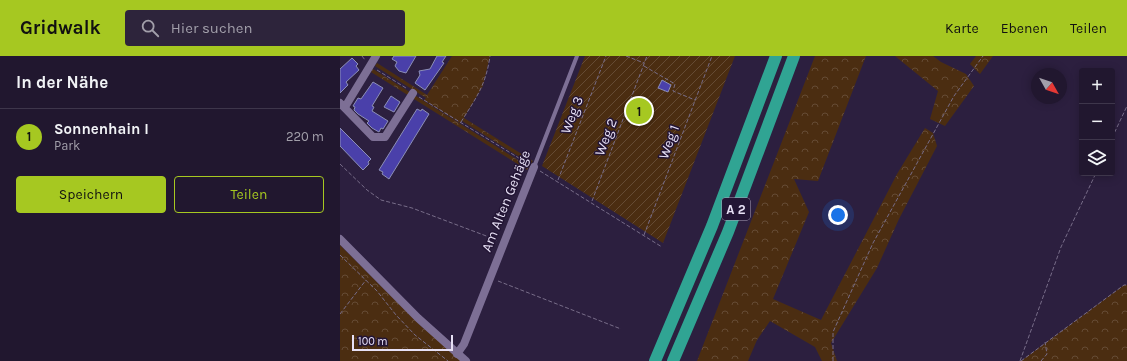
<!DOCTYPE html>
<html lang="de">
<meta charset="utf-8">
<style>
:root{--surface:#21172f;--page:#2d243b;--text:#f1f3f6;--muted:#a29faa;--line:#3e364b;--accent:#a6c821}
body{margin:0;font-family:Karla,sans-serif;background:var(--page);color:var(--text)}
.controls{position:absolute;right:12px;top:12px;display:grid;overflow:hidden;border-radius:4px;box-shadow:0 2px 10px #0003}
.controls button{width:36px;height:36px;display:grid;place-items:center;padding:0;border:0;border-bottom:1px solid var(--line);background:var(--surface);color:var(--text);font:20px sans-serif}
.compass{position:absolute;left:691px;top:12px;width:36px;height:36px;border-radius:50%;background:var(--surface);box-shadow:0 2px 10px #0003;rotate:130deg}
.scale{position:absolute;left:12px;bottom:10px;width:101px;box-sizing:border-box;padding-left:4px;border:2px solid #e7e0f5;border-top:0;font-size:11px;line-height:14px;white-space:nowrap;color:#e7e0f5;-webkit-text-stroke:3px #231535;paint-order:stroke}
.you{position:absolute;left:498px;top:159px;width:14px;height:14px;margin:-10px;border:3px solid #fff;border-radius:50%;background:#1a73e8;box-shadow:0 0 0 6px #1a73e833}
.badge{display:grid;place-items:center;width:26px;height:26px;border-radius:50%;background:var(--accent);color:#111;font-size:13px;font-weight:700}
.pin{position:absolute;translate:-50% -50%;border:2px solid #fff;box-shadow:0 1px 4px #0006}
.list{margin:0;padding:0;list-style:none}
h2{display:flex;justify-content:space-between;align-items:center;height:52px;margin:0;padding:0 16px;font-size:17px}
h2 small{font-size:13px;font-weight:400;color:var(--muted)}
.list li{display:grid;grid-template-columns:26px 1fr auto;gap:12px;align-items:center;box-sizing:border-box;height:56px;padding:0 16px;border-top:1px solid var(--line)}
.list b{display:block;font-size:15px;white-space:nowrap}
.list p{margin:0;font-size:13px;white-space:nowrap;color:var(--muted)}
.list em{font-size:13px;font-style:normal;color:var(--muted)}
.actions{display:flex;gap:8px;padding:12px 16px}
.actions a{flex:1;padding:9px 0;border:1px solid var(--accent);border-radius:4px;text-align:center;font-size:14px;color:var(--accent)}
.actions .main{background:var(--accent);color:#111}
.icon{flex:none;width:22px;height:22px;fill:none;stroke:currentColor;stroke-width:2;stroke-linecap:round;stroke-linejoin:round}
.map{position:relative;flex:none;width:787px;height:305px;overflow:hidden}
header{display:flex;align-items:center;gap:24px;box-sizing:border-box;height:56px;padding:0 20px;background:var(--accent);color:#111}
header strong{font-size:19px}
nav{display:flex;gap:22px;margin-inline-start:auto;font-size:14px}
.search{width:280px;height:36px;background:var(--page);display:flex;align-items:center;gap:10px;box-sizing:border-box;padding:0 14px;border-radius:4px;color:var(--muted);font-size:15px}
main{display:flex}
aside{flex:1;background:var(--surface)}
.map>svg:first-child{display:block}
</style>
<header>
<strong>Gridwalk</strong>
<div class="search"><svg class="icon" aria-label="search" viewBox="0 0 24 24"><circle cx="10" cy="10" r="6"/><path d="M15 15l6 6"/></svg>Hier suchen</div>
<nav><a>Karte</a><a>Ebenen</a><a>Teilen</a></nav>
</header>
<main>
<aside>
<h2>In der Nähe<small></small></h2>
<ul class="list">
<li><span class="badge">1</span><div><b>Sonnenhain I</b><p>Park</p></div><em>220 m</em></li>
</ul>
<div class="actions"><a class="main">Speichern</a><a>Teilen</a></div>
</aside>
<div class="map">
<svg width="787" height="305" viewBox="0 0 787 305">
<defs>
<pattern id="forest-crowns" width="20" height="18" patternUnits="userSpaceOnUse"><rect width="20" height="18" fill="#4b2d11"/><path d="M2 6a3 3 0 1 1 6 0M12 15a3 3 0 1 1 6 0" fill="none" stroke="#654b34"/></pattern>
<pattern id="garden-furrows" width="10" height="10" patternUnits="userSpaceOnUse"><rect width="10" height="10" fill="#4b2d11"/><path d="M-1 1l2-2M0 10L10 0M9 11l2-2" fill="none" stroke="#654b34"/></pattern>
</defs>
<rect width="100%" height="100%" fill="#2c1f3f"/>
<!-- forest -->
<path fill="url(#forest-crowns)" d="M112 0H150L143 30 124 62 193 105 191 108 122 65 120 67 84 44 86 42 35 10 37 7 87 39Z
M475 0H526L478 125 454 123 469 156 433 243 481 264 557 118 585 72 593 77 597 90 559 163 537 212 491 287 497 305H482L475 291 430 265 417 284 408 305H357Z
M555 0H593L601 6 626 18 634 30 605 70 590 63 598 35Z
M636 0H653L640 18 630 8Z
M33 13 189 111 187 114 31 16Z
M0 189 82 271 123 305H0Z
M784 229H787V305H681Z"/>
<!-- garden -->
<path fill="url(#garden-furrows)" d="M245 0H395L323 187 202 110Z"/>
<!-- building -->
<path fill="#4a40aa" stroke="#8c8fb7" d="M54 0H76L66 17 59 15 55 10 57 6 52 3Z
M97 0H106L102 6 104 7 85 34 75 27 80 19 79 15 90 13Z
M12 2 18 8 16 10 19 14 6 26 8 29 0 37V13Z
M322 24 331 29 328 36 318 32Z
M33 26 43 32 32 50 34 51 32 55 48 65 43 73 41 72 39 76 32 72 27 67 29 65 18 58 14 54 15 51 13 50 18 42 21 43Z
M51 40 60 46 54 56 44 51Z
M77 53 81 55 82 53 89 58 49 123 42 118 43 116 39 114Z
M0 72 31 103 28 106 29 108 23 114 0 90Z"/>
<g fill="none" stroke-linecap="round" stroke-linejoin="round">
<!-- path -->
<path stroke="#786d89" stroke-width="1" stroke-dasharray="4 2" stroke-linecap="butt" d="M22 0 25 4
M286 0 304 7
M304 10 335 28 333 35 355 44
M37 14 66 32
M79 41 187 107
M121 66C136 42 146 29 150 0
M772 82 787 50
M0 108 27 134 41 144 72 152 157 184
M200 115 322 191
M218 124 266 0
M252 145 307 0
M304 179 372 0
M0 199 37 235 56 259 75 279 108 305
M158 225 281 273
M0 258 26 224
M493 305V276L533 187 614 40 643 0
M680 305 721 191 756 117
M681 305 784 229H787
M701 305 707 298 705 286"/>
<!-- lane -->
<path stroke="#7d6f95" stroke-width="4" d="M194 111 237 0"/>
<!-- street -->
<path stroke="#7d6f95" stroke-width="8" d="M0 47 33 81H45L73 37
M5 51 36 0
M0 183 78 262 126 305
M117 298 124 288 194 111"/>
<!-- highway -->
<path stroke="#30a493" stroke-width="12" d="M315 305 372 170 436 0
M333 305 388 176 454 0"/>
</g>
<g text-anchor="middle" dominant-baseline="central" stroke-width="3" stroke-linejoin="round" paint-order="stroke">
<!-- shield labels -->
<rect fill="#231535" stroke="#aca3bb" stroke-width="1" x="382" y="142" width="28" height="22" rx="3"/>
<g font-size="13" font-weight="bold" fill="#e7e0f5">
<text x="396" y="153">A 2</text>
</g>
<!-- street labels -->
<g font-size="14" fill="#e7e0f5" stroke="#231535">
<text transform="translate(232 59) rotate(-69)">Weg 3</text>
<text transform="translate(266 81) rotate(-69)">Weg 2</text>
<text transform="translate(329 86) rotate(-70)">Weg 1</text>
<text transform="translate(166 145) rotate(-68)">Am Alten Gehäge</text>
</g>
</g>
</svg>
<div class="controls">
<button>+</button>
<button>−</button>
<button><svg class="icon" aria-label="layers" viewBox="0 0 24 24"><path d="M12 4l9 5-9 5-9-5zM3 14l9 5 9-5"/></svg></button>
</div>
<svg class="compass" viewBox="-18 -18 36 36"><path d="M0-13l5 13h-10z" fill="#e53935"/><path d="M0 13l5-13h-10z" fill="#a29faa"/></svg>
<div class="scale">100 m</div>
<div class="you"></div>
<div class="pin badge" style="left:299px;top:55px">1</div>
</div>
</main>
